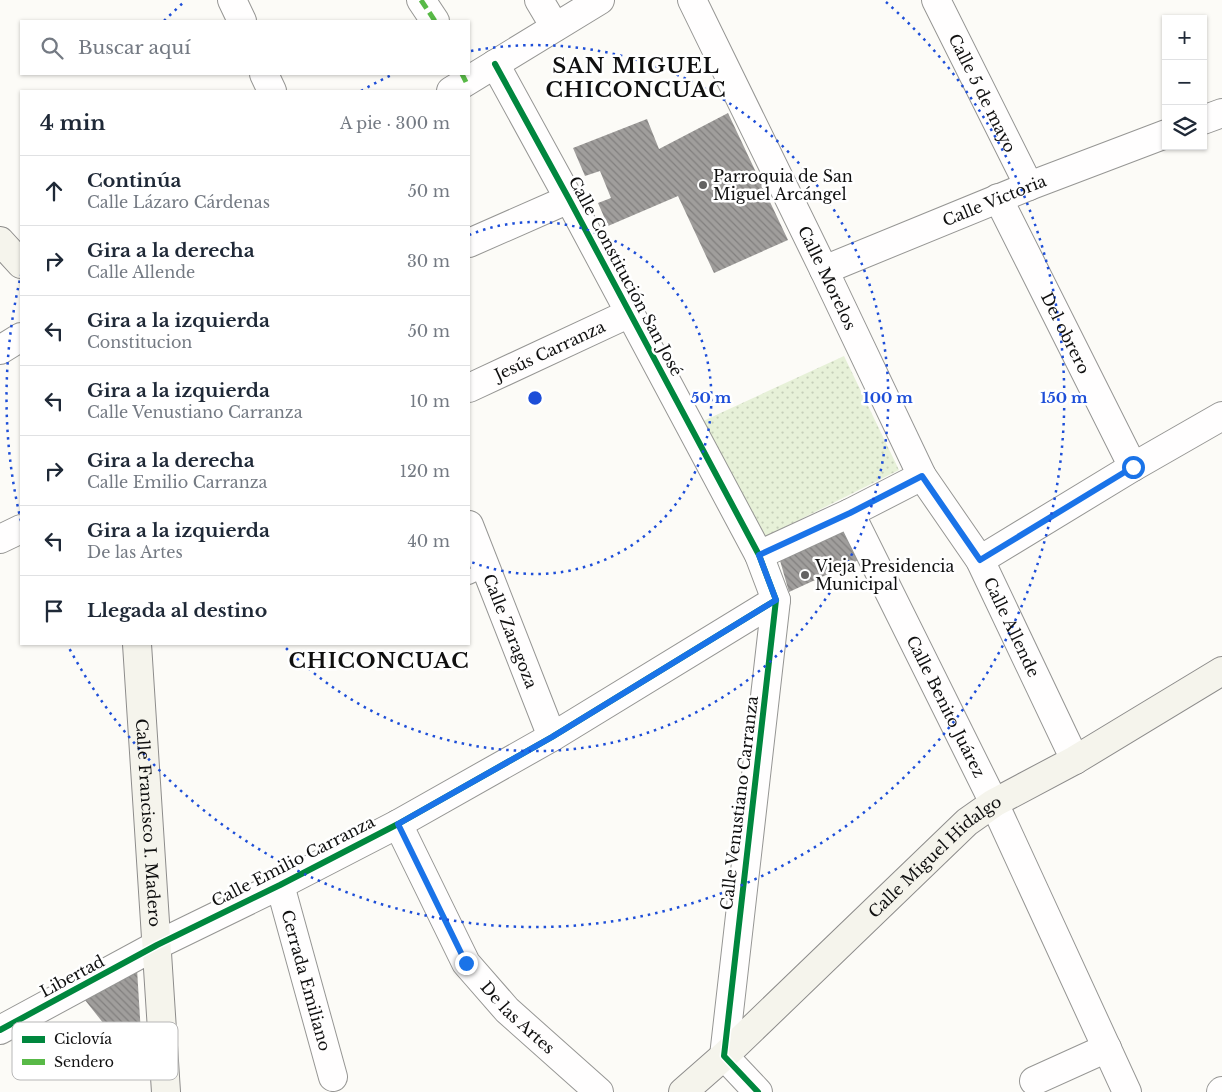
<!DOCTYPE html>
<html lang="es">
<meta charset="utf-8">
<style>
:root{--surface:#fff;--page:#f6f6f7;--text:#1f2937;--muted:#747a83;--line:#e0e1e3}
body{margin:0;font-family:"Libre Baskerville",serif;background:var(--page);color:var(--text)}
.controls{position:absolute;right:15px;top:15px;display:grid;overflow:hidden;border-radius:0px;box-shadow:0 1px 4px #0004}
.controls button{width:45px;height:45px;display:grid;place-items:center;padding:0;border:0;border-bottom:1px solid var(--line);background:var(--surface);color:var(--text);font:25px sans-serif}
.stop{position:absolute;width:15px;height:15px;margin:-11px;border:4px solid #1a73e8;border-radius:50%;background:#fff}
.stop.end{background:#1a73e8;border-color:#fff;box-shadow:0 1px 5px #0008}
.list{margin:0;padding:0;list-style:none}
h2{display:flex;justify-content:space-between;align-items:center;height:65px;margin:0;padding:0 20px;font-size:21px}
h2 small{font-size:16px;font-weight:400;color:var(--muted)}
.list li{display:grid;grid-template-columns:32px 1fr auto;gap:15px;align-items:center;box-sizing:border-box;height:70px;padding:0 20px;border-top:1px solid var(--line)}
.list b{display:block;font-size:19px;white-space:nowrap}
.list p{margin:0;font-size:16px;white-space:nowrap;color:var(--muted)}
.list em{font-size:16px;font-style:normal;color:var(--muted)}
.icon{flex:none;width:28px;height:28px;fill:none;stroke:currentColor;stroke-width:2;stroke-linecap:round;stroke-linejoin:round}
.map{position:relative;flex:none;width:1222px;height:1092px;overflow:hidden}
.search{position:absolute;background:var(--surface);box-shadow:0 1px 4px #0004;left:20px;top:20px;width:450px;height:55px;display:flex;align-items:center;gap:12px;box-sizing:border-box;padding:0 18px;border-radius:0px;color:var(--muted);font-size:19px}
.panel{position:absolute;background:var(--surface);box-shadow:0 1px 4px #0004;left:20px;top:90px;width:450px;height:555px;border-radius:0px}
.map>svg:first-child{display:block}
</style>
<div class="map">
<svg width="1222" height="1092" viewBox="0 0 1222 1092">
<defs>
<pattern id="park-dots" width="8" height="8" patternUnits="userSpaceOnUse" patternTransform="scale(1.25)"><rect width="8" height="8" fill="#e7f1d8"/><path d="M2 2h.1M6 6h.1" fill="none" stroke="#c5ceb8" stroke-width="1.8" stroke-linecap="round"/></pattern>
<pattern id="building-back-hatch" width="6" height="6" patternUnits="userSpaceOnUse" patternTransform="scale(1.25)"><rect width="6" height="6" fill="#a09e9c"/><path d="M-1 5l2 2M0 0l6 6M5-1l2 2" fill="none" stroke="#817f7e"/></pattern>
</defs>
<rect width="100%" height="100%" fill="#fcfbf7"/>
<!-- park -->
<path fill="url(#park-dots)" d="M844 356 899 470 763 538 701 422Z"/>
<!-- building -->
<path fill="url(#building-back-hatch)" d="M728 113 788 240 714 273 678 196 608 226 598 203 611 198 600 171 585 176 573 148 647 119 659 149Z
M844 525 863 558 789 592 779 557Z
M137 969 141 1034 119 1043 81 995Z"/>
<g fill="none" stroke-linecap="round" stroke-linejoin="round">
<defs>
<path id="lane" d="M469 577 486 569"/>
<g id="street">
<path d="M232 0 242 21"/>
<path d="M421 0 435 21"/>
<path d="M539 0 555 27"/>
<path id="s1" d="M692 0 824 270 922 476 980 560 1075 760"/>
<path id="s2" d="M936 0 1029 186"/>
<path d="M495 64 569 199 759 555 776 600 724 1056 758 1092"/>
<path d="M264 74 272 91"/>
<path d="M451 91 600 0"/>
<path d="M1203 120 1222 113"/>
<path id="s3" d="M998 198 1133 467"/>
<path d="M469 243 569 199"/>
<path id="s4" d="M824 270 1029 186 1166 134"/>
<path d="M0 350 21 337"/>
<path id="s5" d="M469 388 630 313"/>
<path id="s6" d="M850 513 994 803 1127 1092"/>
<path id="s7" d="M469 525 552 737"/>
<path d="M0 539 21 529"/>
<path d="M759 555 850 513 922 476"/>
<path d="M980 560 1133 467 1222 416"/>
<path id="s8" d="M398 824 466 963 507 1010 599 1092"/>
<path id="s9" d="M280 885 333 1077"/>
<path d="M0 1030 157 945 280 885 398 824 552 737 776 600"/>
<path d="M1034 1081 1107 1048"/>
<path d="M1221 1092 1222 1091"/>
</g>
<g id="secondary">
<path d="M0 241 21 264"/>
<path id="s10" d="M137 644 166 1092"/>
<path id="s11" d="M683 1092 724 1056 967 822 994 803 1075 760 1222 671"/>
</g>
</defs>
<!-- lane casing -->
<use href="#lane" stroke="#969694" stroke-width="16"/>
<!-- street casing -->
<use href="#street" stroke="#969694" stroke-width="30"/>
<!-- secondary casing -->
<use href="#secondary" stroke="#8d8c8b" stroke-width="30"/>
<!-- lane -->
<use href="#lane" stroke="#fffefe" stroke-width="14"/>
<!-- street -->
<use href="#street" stroke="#fffefe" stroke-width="28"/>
<!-- secondary -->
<use href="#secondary" stroke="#f5f4ec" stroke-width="28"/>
<!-- quiet -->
<path stroke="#58b947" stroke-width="5" stroke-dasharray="10 5" stroke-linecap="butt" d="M421 0 435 21
M462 74 466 82"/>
<defs>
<path id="cycleway" d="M495 64 569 199 759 555 776 600 724 1056 758 1092
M0 1030 157 945 280 885 398 824 552 737 776 600"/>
</defs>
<!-- cycleway casing -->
<use href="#cycleway" stroke="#fff" stroke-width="9"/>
<!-- cycleway -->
<use href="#cycleway" stroke="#00873e" stroke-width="6"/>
</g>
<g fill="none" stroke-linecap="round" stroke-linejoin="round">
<!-- route -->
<path stroke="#1a73e8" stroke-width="6" d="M466 963 398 824 552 737 776 600 759 555 850 513 922 476 980 560 1133 467"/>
</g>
<!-- distance rings -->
<g fill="none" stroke="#1d4ed8" stroke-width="2.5" stroke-dasharray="2.5 5">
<path d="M469 235A176 176 0 1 1 469 561"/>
<path d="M361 91A353 353 0 0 1 394 74M471 51A353 353 0 1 1 283 645"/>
<path d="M21 521A529 529 0 0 1 21 275M164 21A529 529 0 0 1 184 2M886 2A529 529 0 1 1 68 646"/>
</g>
<!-- markers -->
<g fill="#636261" stroke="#fff" stroke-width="2">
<circle cx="703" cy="185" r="5"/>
<circle cx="805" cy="575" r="5"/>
</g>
<g text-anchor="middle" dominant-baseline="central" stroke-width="5" stroke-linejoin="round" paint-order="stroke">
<!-- street labels -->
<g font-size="16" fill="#101010" stroke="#fff">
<text stroke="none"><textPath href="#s2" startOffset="104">Calle 5 de mayo</textPath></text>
<text stroke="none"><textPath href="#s4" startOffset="184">Calle Victoria</textPath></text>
<text transform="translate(626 276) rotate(62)">Calle Constitución San José</text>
<text stroke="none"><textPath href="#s1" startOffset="309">Calle Morelos</textPath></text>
<text stroke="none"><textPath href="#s3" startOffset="151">Del obrero</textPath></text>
<text stroke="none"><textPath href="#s5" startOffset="89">Jesús Carranza</textPath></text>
<text stroke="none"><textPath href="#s1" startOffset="705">Calle Allende</textPath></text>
<text stroke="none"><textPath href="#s7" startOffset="114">Calle Zaragoza</textPath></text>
<text stroke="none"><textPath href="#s6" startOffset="216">Calle Benito Juárez</textPath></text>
<text transform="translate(739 803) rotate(-83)">Calle Venustiano Carranza</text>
<text stroke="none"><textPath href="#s10" startOffset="179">Calle Francisco I. Madero</textPath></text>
<text stroke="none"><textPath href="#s11" startOffset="345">Calle Miguel Hidalgo</textPath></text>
<text transform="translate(293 861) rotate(-27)">Calle Emilio Carranza</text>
<text transform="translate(72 976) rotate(-28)">Libertad</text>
<text stroke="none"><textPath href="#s9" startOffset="99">Cerrada Emiliano</textPath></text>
<text stroke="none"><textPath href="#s8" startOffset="230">De las Artes</textPath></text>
</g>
<!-- poi labels -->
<g font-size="16" fill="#101010" stroke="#fff" text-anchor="start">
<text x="713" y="176">Parroquia de San<tspan x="713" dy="18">Miguel Arcángel</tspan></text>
<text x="815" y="566">Vieja Presidencia<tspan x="815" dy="18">Municipal</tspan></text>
</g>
<!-- district labels -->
<g font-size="21" font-weight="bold" letter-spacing="1" fill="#101010" stroke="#fff">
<text x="636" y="66">SAN MIGUEL<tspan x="636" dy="24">CHICONCUAC</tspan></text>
<text x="379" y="661">CHICONCUAC</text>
</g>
</g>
<!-- legend -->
<rect x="12" y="1022" width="166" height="58" rx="8" fill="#fff" stroke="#b7b7b7" stroke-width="1"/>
<rect x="22" y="1036" width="23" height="7" fill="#00873e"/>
<rect x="22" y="1059" width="23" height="6" fill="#58b947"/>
<g font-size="14" fill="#101010">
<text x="54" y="1044">Ciclovía</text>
<text x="54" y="1067">Sendero</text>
</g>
<circle cx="535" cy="398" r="8" fill="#1d4ed8" stroke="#fff" stroke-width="2.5"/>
<g font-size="15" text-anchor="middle" font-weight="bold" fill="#1d4ed8" stroke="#fff" stroke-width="5" stroke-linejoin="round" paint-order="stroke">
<text x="711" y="403">50 m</text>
<text x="888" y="403">100 m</text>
<text x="1064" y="403">150 m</text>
</g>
</svg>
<div class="controls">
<button>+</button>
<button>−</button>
<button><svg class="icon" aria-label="layers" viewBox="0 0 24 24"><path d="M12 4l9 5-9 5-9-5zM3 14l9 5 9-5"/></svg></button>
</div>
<div class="stop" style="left:1133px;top:467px"></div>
<div class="stop end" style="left:466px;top:963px"></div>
<div class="search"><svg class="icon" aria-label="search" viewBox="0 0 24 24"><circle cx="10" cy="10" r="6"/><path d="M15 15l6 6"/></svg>Buscar aquí</div>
<section class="panel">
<h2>4 min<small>A pie · 300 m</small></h2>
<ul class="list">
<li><svg class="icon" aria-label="ahead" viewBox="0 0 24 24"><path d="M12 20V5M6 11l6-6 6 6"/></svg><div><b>Continúa</b><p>Calle Lázaro Cárdenas</p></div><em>50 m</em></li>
<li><svg class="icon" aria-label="right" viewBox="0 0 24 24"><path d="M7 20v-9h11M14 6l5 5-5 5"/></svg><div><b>Gira a la derecha</b><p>Calle Allende</p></div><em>30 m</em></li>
<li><svg class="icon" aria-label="left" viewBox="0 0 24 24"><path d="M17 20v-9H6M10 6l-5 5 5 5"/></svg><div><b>Gira a la izquierda</b><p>Constitucion</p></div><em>50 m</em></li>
<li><svg class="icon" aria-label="left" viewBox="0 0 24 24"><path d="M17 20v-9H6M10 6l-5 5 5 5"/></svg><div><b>Gira a la izquierda</b><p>Calle Venustiano Carranza</p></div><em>10 m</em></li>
<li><svg class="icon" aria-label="right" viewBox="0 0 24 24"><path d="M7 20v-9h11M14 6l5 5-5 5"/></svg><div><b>Gira a la derecha</b><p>Calle Emilio Carranza</p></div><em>120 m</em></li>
<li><svg class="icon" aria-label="left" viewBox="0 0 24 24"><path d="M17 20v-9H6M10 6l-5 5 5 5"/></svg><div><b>Gira a la izquierda</b><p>De las Artes</p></div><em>40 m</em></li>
<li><svg class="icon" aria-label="arrive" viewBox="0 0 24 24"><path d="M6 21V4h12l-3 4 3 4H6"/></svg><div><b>Llegada al destino</b></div></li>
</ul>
</section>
</div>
